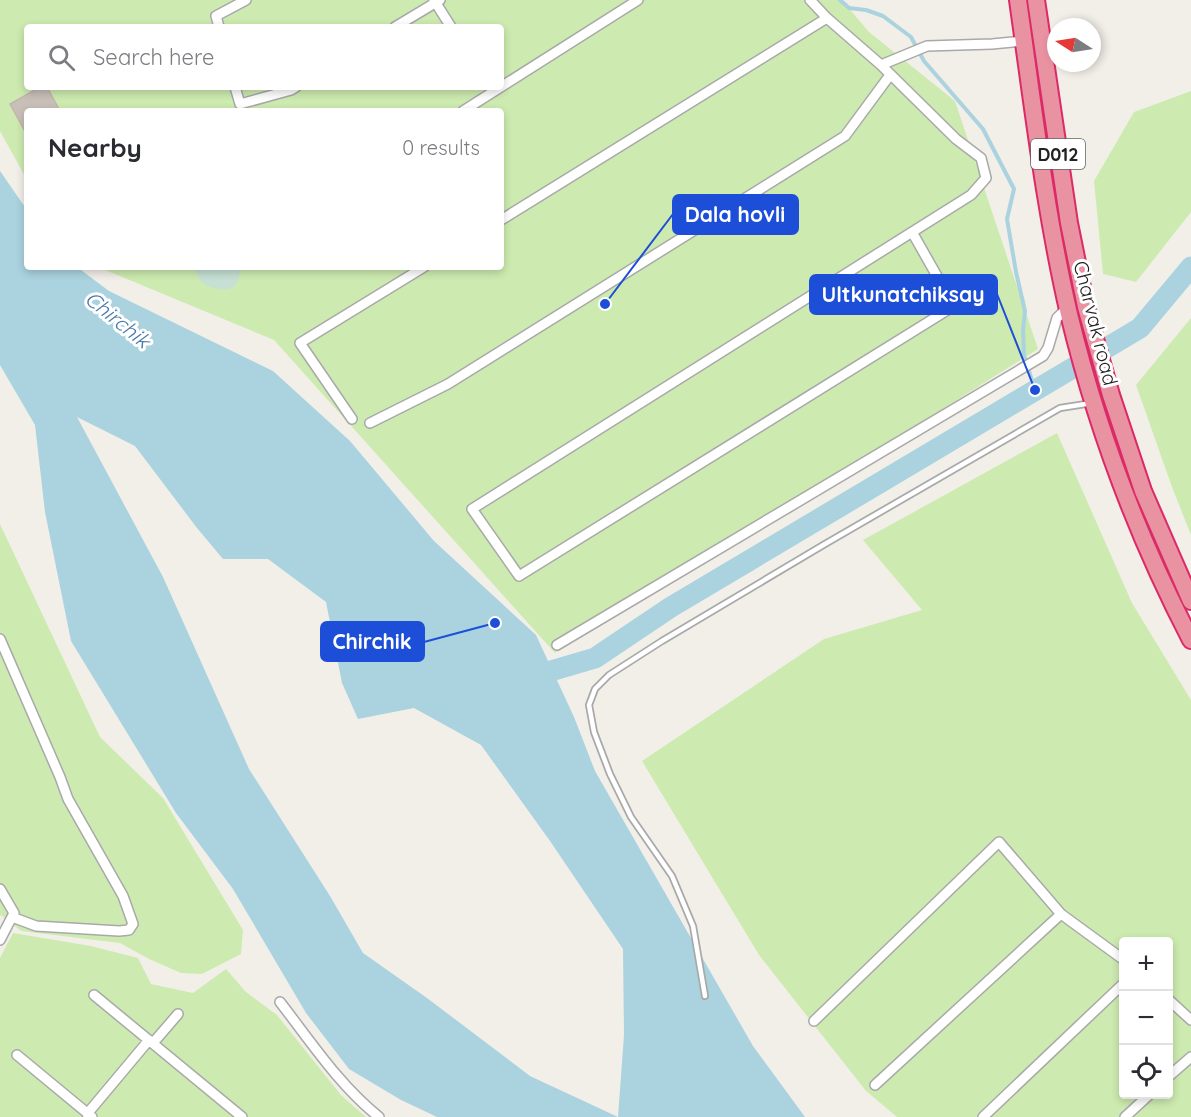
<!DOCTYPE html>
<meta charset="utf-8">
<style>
:root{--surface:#fff;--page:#f7f7f7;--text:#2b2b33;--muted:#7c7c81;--line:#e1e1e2}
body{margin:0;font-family:Quicksand,sans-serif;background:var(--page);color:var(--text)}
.controls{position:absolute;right:18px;bottom:18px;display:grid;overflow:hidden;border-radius:6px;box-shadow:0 3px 9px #0003}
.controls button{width:54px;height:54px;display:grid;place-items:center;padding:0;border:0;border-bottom:2px solid var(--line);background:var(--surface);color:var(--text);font:30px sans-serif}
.compass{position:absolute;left:1047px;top:18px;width:54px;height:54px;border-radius:50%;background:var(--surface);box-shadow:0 3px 9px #0003;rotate:282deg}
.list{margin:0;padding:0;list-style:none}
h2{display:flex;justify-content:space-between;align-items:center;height:78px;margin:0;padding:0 24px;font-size:26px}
h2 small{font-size:20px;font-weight:400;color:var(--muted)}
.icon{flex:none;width:33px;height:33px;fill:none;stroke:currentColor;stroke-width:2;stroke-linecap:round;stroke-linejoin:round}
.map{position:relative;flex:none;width:1191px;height:1117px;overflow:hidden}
.search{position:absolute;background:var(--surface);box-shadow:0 3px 9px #0003;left:24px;top:24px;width:480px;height:66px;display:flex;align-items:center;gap:15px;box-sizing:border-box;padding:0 21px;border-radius:6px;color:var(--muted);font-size:22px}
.panel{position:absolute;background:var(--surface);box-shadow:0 3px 9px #0003;left:24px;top:108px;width:480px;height:162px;border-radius:6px}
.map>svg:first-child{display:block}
</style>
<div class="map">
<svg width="1191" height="1117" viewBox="0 0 1191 1117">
<rect width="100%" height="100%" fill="#f2efe9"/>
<!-- grass -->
<path fill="#cdebb0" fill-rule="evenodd" d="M0 0H842L869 32 955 101 1038 349 555 653 274 340 98 267H501V111H27V180L0 131ZM27 27H501V87H27Z
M1191 91V212L1136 282 1103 274 1094 181 1134 112Z
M1191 318V535L1172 487 1136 385Z
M1057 433 1132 603 1191 700V1117H897L866 1091 759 955 642 761 824 639 922 610 863 540ZM1124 942H1168V1094H1124Z
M0 524 100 737 163 798 243 930 241 954 202 974 181 973 149 959 120 943 21 931 1 915 0 916Z
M13 933 91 946 138 958 151 984 193 993 226 969 246 992 277 1015 341 1095 366 1117H0V958Z"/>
<!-- wetland -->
<path fill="#c6e0d4" d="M192 267H244V268L240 271C239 275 239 281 236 285 229 293 211 289 203 283 198 279 198 273 192 267Z"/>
<!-- water -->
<path fill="#aad3df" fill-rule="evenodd" d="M0 171 27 210V267H77L109 291 273 371 350 441 434 541 536 635 574 717 595 771 753 1046 805 1117H437L401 1100 349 1069 306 1013 233 889 176 813 71 641 45 512 35 425 0 365ZM77 417 135 446 197 528 223 559H268L326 602 342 683 358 719 414 708 481 745 550 841 623 949 624 1035 618 1117 530 1076 427 998 363 953 330 896 249 769 163 577Z"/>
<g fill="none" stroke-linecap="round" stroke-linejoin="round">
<!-- stream -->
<path stroke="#aad3df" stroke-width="4" d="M840 0 849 8 866 10 883 16 911 37 924 61 983 129 1014 189 1007 219 1016 272 1025 311 1023 331 1024 355 1035 390"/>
<!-- river -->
<path stroke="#aad3df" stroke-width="21" d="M527 678 595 658 671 607 1140 328 1191 267"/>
</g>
<!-- building -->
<path fill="#c7bfb8" stroke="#c4b6ab" stroke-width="1.5" d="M40 87H47L60 111H27V135L10 104Z"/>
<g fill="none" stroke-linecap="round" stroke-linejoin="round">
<defs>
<path id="lane" d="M705 996 693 926 672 876 631 817 610 774 594 732 589 705 595 689 609 675 662 641 825 544 1060 408 1092 403"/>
<path id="street" d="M434 0 451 27
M810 0 827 18 881 65 956 139 981 158 986 178 971 195 472 509 519 576 954 306 912 232
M219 27 216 16 246 0
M395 27 440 0
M881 65 927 46 992 44 1024 41
M235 87 240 104 291 90 296 87
M463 111 638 0
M501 220 827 18
M352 419 300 343 424 267
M370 423 448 384 845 136 890 75
M0 639 60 777 68 799 123 896 133 924 129 930 119 931 36 926 12 917
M557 645 1043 356 1048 348 1057 318 1068 307
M0 889 14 913 0 940
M94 995 242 1117
M1168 999 1191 1020
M280 1002C311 1042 340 1086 379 1117
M814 1021 999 842 1061 914 1124 960
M153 1043 178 1014
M17 1055 92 1117
M1168 1077 1191 1057
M875 1085 1061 914
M87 1114 149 1040
M983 1117 1124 983
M1125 1117 1150 1094"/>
<path id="highway" d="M1018 0C1033 105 1045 211 1069 314 1096 426 1138 538 1191 640
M1036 0 1069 223 1086 307 1111 395 1143 491 1191 601"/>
</defs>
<!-- lane casing -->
<use href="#lane" stroke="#a9a9a9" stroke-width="8"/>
<!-- street casing -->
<use href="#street" stroke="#a9a9a9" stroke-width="12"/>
<!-- highway casing -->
<use href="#highway" stroke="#dc2a67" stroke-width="20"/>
<!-- lane -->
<use href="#lane" stroke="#fff" stroke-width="4.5"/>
<!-- street -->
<use href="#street" stroke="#fff" stroke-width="9"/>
<!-- highway -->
<use href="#highway" stroke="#e892a2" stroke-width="16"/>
</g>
<g text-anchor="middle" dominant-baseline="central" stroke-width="6" stroke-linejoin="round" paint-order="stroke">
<!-- shield labels -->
<rect fill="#fff" stroke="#646464" stroke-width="1.5" x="1031" y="139" width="54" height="30" rx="4.5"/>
<g font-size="18" font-weight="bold" fill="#222">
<text x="1058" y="154">D012</text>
</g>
<!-- street labels -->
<g font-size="20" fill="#222" stroke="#fff">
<text transform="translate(1096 323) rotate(76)">Charvak road</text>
</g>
<!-- water labels -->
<g font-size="21" font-style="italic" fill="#4a7aab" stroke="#fff">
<text transform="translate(118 319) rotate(39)">Chirchik</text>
</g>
</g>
<!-- callouts -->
<path fill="none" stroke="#1d4ed8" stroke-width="2" d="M605 304L673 214M1035 390L997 294M495 623L424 642"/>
<g fill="#1d4ed8" stroke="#fff" stroke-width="2">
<circle cx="605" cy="304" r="6"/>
<circle cx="1035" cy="390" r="6"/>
<circle cx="495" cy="623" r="6"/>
</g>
<g fill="#1d4ed8" stroke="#1d4ed8" stroke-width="2">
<rect x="673" y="195" width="125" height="39" rx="6"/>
<rect x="810" y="275" width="187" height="39" rx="6"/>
<rect x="321" y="622" width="103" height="39" rx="6"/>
</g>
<g font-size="21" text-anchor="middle" font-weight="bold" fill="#fff">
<text x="735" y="222">Dala hovli</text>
<text x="903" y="302">Ultkunatchiksay</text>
<text x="372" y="649">Chirchik</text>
</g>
</svg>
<div class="controls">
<button>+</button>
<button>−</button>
<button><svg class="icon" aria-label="locate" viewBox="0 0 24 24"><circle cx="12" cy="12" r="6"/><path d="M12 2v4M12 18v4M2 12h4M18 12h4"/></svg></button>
</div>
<svg class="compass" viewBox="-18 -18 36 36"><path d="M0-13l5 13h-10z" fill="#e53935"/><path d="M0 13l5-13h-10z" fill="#7c7c81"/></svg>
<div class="search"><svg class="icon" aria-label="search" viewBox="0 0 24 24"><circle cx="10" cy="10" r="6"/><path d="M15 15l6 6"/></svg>Search here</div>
<section class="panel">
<h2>Nearby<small>0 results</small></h2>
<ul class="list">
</ul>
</section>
</div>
